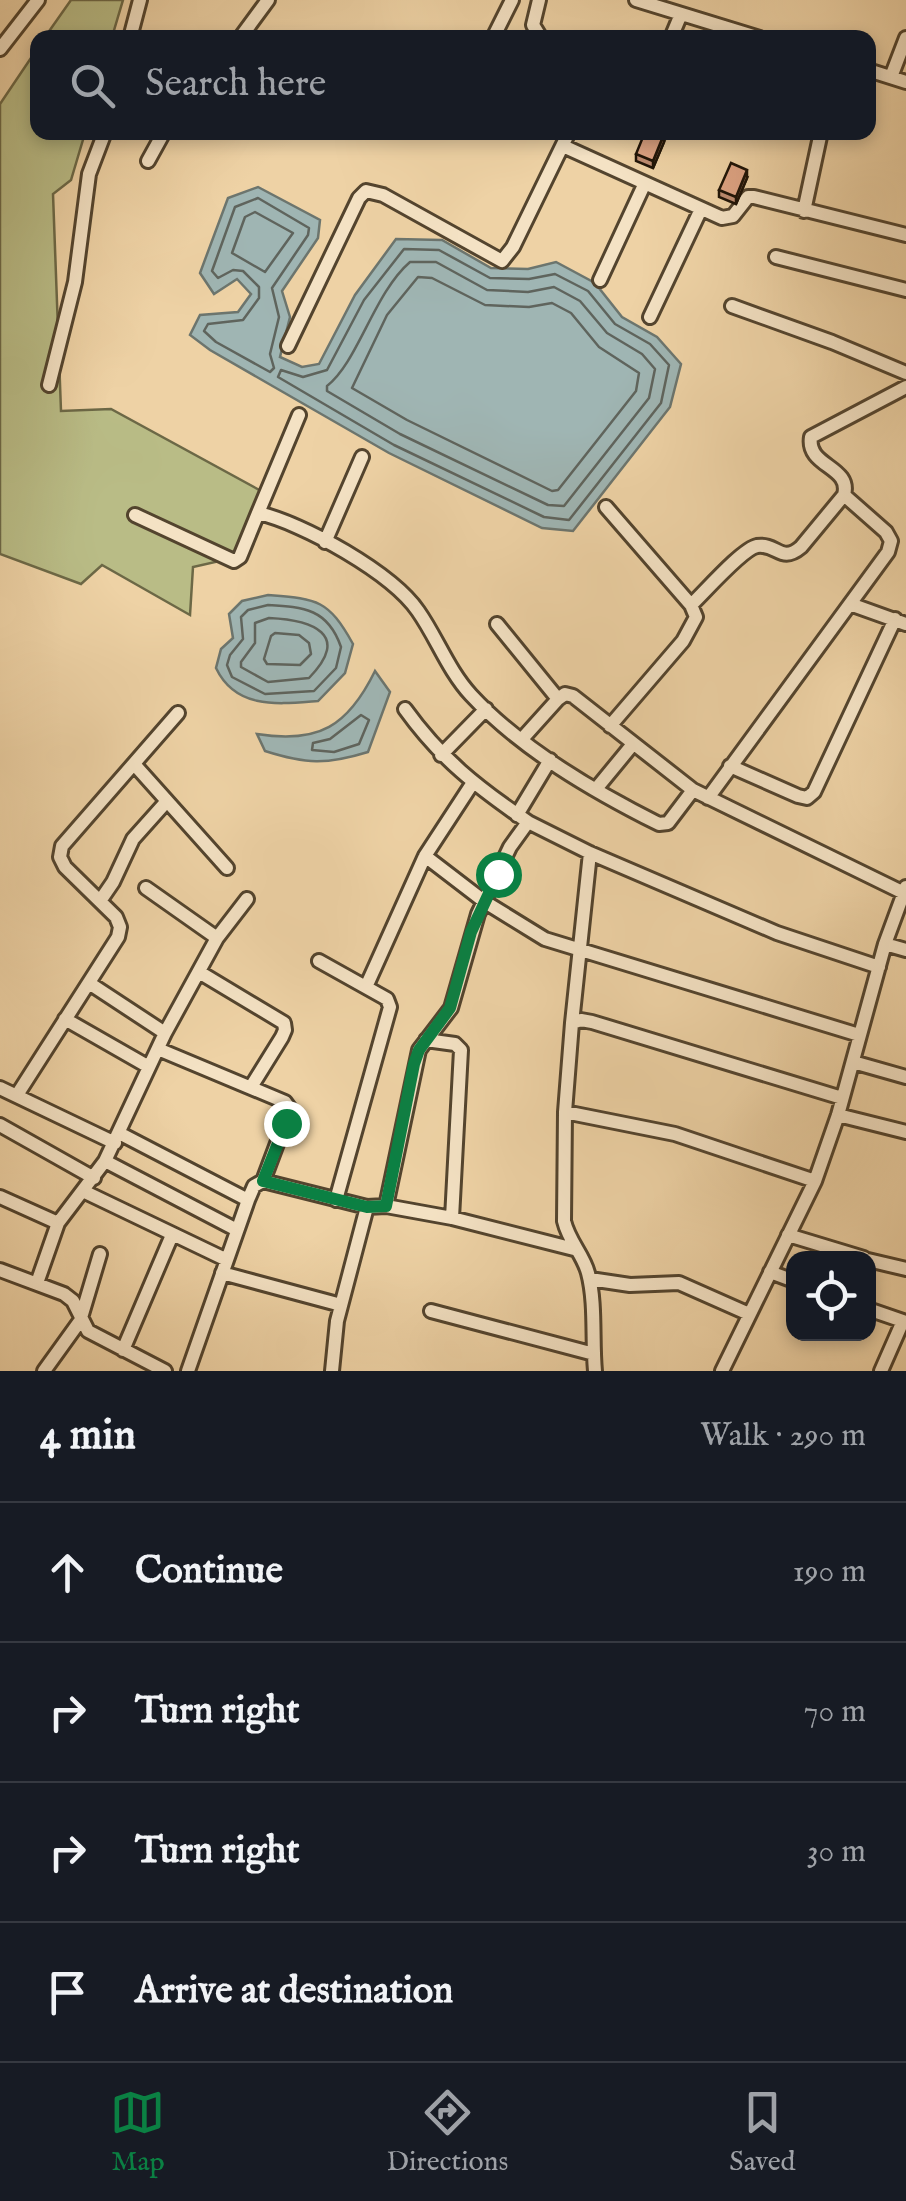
<!DOCTYPE html>
<meta charset="utf-8">
<style>
:root{--surface:#171b24;--page:#242831;--text:#f1f3f6;--muted:#9ea1a6;--line:#363941;--accent:#0b8043}
body{margin:0;font-family:"IM FELL English",serif;background:var(--page);color:var(--text)}
.controls{position:absolute;right:30px;bottom:30px;display:grid;overflow:hidden;border-radius:20px;box-shadow:0 5px 15px #0003}
.controls button{width:90px;height:90px;display:grid;place-items:center;padding:0;border:0;border-bottom:2px solid var(--line);background:var(--surface);color:var(--text);font:50px sans-serif}
.stop{position:absolute;width:30px;height:30px;margin:-22px;border:8px solid #0b8043;border-radius:50%;background:#fff}
.stop.end{background:#0b8043;border-color:#fff;box-shadow:0 2px 10px #0008}
.list{margin:0;padding:0;list-style:none}
h2{display:flex;justify-content:space-between;align-items:center;height:130px;margin:0;padding:0 40px;font-size:42px}
h2 small{font-size:32px;font-weight:400;color:var(--muted)}
.list li{display:grid;grid-template-columns:65px 1fr auto;gap:30px;align-items:center;box-sizing:border-box;height:140px;padding:0 40px;border-top:2px solid var(--line)}
.list b{display:block;font-size:38px;white-space:nowrap}
.list em{font-size:32px;font-style:normal;color:var(--muted)}
.icon{flex:none;width:55px;height:55px;fill:none;stroke:currentColor;stroke-width:2;stroke-linecap:round;stroke-linejoin:round}
.map{position:relative;flex:none;width:906px;height:1371px;overflow:hidden}
.search{position:absolute;background:var(--surface);box-shadow:0 5px 15px #0003;left:30px;right:30px;top:30px;height:110px;display:flex;align-items:center;gap:25px;box-sizing:border-box;padding:0 35px;border-radius:20px;color:var(--muted);font-size:38px}
.sheet{height:690px;background:var(--surface)}
nav{display:flex;justify-content:space-around;align-items:center;box-sizing:border-box;height:140px;border-top:2px solid var(--line);background:var(--surface);font-size:28px;color:var(--muted)}
nav a{display:grid;justify-items:center;gap:5px}
nav .on{color:var(--accent)}
.map>svg:first-child{display:block}
</style>
<div class="map">
<svg width="906" height="1371" viewBox="0 0 906 1371">
<rect width="100%" height="100%" fill="#eed2a5"/>
<filter id="stains"><feTurbulence type="fractalNoise" baseFrequency=".002" numOctaves="4"/><feColorMatrix values="0 0 0 0 .2 0 0 0 0 .09 0 0 0 0 .02 0 0 0 .5 -.17"/></filter>
<radialGradient id="worn" r=".72"><stop offset=".6" stop-color="#630" stop-opacity="0"/><stop offset="1" stop-color="#630" stop-opacity=".3"/></radialGradient>
<!-- green -->
<path fill="#b9bc86" stroke="#6c6846" stroke-width="2.5" d="M71 0H123L112 37H45Z
M37 49 38 132 85 133 71 180 53 194 61 411 111 409 263 492 233 558 193 567 190 615 102 565 81 584 0 554V104Z"/>
<!-- water -->
<path fill="#9fb5b3" stroke="#6c756e" stroke-width="2.5" d="M258 187 320 220 318 238 282 291 290 317 280 357 302 367 319 364 355 295 396 239 442 240 491 268 528 269 556 262 595 283 622 317 657 337 681 364 670 407 573 531 542 528 389 453 210 350 190 335 200 315 238 312 251 294 237 279 214 294 200 273 228 198Z
M268 595C317 599 328 599 353 644L345 673 318 701C279 704 236 710 216 668L221 649 233 638 229 614 242 601Z
M375 671 390 692 368 752C326 765 306 764 265 751L257 734C319 744 348 726 375 671Z"/>
<g fill="none" stroke-linecap="round" stroke-linejoin="round">
<!-- shore -->
<path stroke="#5f645d" stroke-width="2.5" d="M258 198 309 228 308 235 272 288 279 317 270 354 274 368 270 372 216 342 204 331 208 324 243 320 259 298V287L243 271 233 270 218 278 212 271 235 207Z
M255 212 293 233 265 272 232 253 245 217Z
M404 249 439 250 490 278 529 279 555 274 588 291 615 324 650 344 669 365 661 403 569 520 544 517 394 445 278 377 281 370 303 377 327 370 364 300Z
M410 262H436L487 290 528 292 554 287 580 301 607 333 642 354 655 369 649 398 564 506 548 505 400 434 327 391V386C358 362 374 293 410 262Z
M418 277 432 278 485 305 529 307 552 303 571 313 599 347 639 373 636 391 558 490 552 491 407 420 352 388 387 315Z
M268 605C304 607 328 609 341 647L336 668 314 691 265 694 232 677 227 665 230 655 243 639 241 617 248 610Z
M269 618C312 620 352 634 309 678L268 682 241 667V662L255 643V623Z
M275 633 299 635 309 643 311 654 300 665 267 664 264 659 271 636Z
M361 715 369 720 359 744 334 752 312 750 313 743 330 739Z"/>
<defs>
<path id="minor" d="M539 0 533 25 541 38
M636 0 760 38
M130 38 140 0
M240 38 268 0
M493 38 512 0
M671 38 681 14
M0 49 38 0
M868 70 906 82
M891 77 906 38
M563 146 722 218 733 216 748 197H754L906 235
M148 161 164 132
M804 211 821 132
M776 257 906 290
M600 280 644 185
M732 306 832 342 906 373
M650 317 701 209
M288 346 359 198 366 191 383 195 502 261 513 247 569 132
M49 385 75 282 89 174 105 132
M606 507 691 605 696 617 683 641 610 726
M258 513 299 415
M135 515 234 561 240 557 258 513C303 523 392 573 418 611 437 638 448 670 471 695 521 749 593 791 659 824L668 823 693 790
M325 542 362 457
M850 604 906 624
M691 605C704 593 742 549 757 546 777 543 781 564 801 547L844 495C852 466 806 467 811 437L906 387
M497 624 558 699
M405 709C441 759 477 787 528 822
M522 739 558 699 565 694 573 696 693 790 904 893
M441 755 486 709
M134 764 227 868
M730 766 798 796 807 798 814 792 895 619
M596 789 633 744
M708 798 888 552 891 541 886 532 844 495
M517 815 550 760
M425 856 485 902 545 939 859 1035
M146 888 217 938
M100 901 113 882 133 839 167 801
M885 944 906 950
M319 961 387 999 390 1007 336 1200
M199 972 284 1023 285 1030 282 1037 251 1087
M89 983 165 1033
M366 987 425 856 472 784
M65 1019 149 1067
M572 1023 590 853
M426 1040 455 1044 461 1050 452 1218
M158 1049 285 1102 290 1109 263 1181
M853 1062 906 1077
M0 1088 115 1143
M17 1095 118 937 120 927 116 917 65 867 60 857 62 846 178 713
M565 1112 675 1134 815 1181
M838 1115 906 1132
M0 1125 94 1178
M119 1133 248 1200
M105 1161 237 1230
M83 1191 227 1260
M0 1197 58 1223
M386 1206 419 1050 451 1008 478 914 510 847 528 822 590 853 777 933 879 967
M788 1235 864 1258
M868 1260 906 1269
M0 1270 64 1294 73 1301 88 1331 165 1371
M770 1272 794 1281
M222 1273 341 1305
M590 1279 630 1285 679 1283 749 1314
M37 1283 58 1223 105 1161 165 1033 217 938 247 899
M868 1309 906 1322
M431 1311 594 1354
M123 1350 172 1235
M44 1371 80 1321 100 1254
M188 1371 248 1200 254 1186 263 1181 367 1207 386 1206 452 1218 574 1249
M332 1371 337 1321 367 1207
M595 1371C592 1340 596 1303 588 1273 583 1254 569 1242 564 1221L565 1112 572 1023 581 1020 592 1022 842 1098
M722 1371 815 1181 838 1115 885 944 906 887
M881 1371 903 1321"/>
</defs>
<!-- minor casing -->
<use href="#minor" stroke="#53442e" stroke-width="18"/>
<!-- minor -->
<use href="#minor" stroke="#f4e2c4" stroke-width="12"/>
</g>
<!-- wall -->
<path fill="#be8c71" stroke="#1f1407" stroke-width="2.5" d="M664 142 653 168 636 161V154Z
M747 178 736 204 719 197V190Z"/>
<!-- shaded-wall -->
<path fill="#9b725c" stroke="#1f1407" stroke-width="2.5" d="M664 134V142L653 168V161Z
M747 170V178L736 204V197Z"/>
<!-- building -->
<path fill="#dda383" stroke="#1f1407" stroke-width="2.5" d="M645 132H660L664 134 653 161 636 154Z
M731 163 747 170 736 197 719 190Z"/>
<g fill="none" stroke-linecap="round" stroke-linejoin="round">
<!-- route -->
<path stroke="#0b8043" stroke-width="12" d="M286 1123 263 1181 367 1207 386 1206 414 1064 419 1050 450 1008 471 932 498 874"/>
</g>
<rect width="100%" height="100%" filter="url(#stains)"/>
<rect width="100%" height="100%" fill="url(#worn)"/>
</svg>
<div class="controls">
<button><svg class="icon" aria-label="locate" viewBox="0 0 24 24"><circle cx="12" cy="12" r="6"/><path d="M12 2v4M12 18v4M2 12h4M18 12h4"/></svg></button>
</div>
<div class="stop" style="left:498px;top:874px"></div>
<div class="stop end" style="left:286px;top:1123px"></div>
<div class="search"><svg class="icon" aria-label="search" viewBox="0 0 24 24"><circle cx="10" cy="10" r="6"/><path d="M15 15l6 6"/></svg>Search here</div>
</div>
<section class="sheet">
<h2>4 min<small>Walk · 290 m</small></h2>
<ul class="list">
<li><svg class="icon" aria-label="ahead" viewBox="0 0 24 24"><path d="M12 20V5M6 11l6-6 6 6"/></svg><div><b>Continue</b></div><em>190 m</em></li>
<li><svg class="icon" aria-label="right" viewBox="0 0 24 24"><path d="M7 20v-9h11M14 6l5 5-5 5"/></svg><div><b>Turn right</b></div><em>70 m</em></li>
<li><svg class="icon" aria-label="right" viewBox="0 0 24 24"><path d="M7 20v-9h11M14 6l5 5-5 5"/></svg><div><b>Turn right</b></div><em>30 m</em></li>
<li><svg class="icon" aria-label="arrive" viewBox="0 0 24 24"><path d="M6 21V4h12l-3 4 3 4H6"/></svg><div><b>Arrive at destination</b></div></li>
</ul>
</section>
<nav>
<a class="on"><svg class="icon" aria-label="map" viewBox="0 0 24 24"><path d="M3 6l6-2 6 2 6-2v14l-6 2-6-2-6 2zM9 4v14M15 6v14"/></svg>Map</a>
<a><svg class="icon" aria-label="directions" viewBox="0 0 24 24"><path d="M12 3l9 9-9 9-9-9zM9 14v-3h6M13 9l2 2-2 2"/></svg>Directions</a>
<a><svg class="icon" aria-label="saved" viewBox="0 0 24 24"><path d="M7 4h10v16l-5-4-5 4z"/></svg>Saved</a>
</nav>
